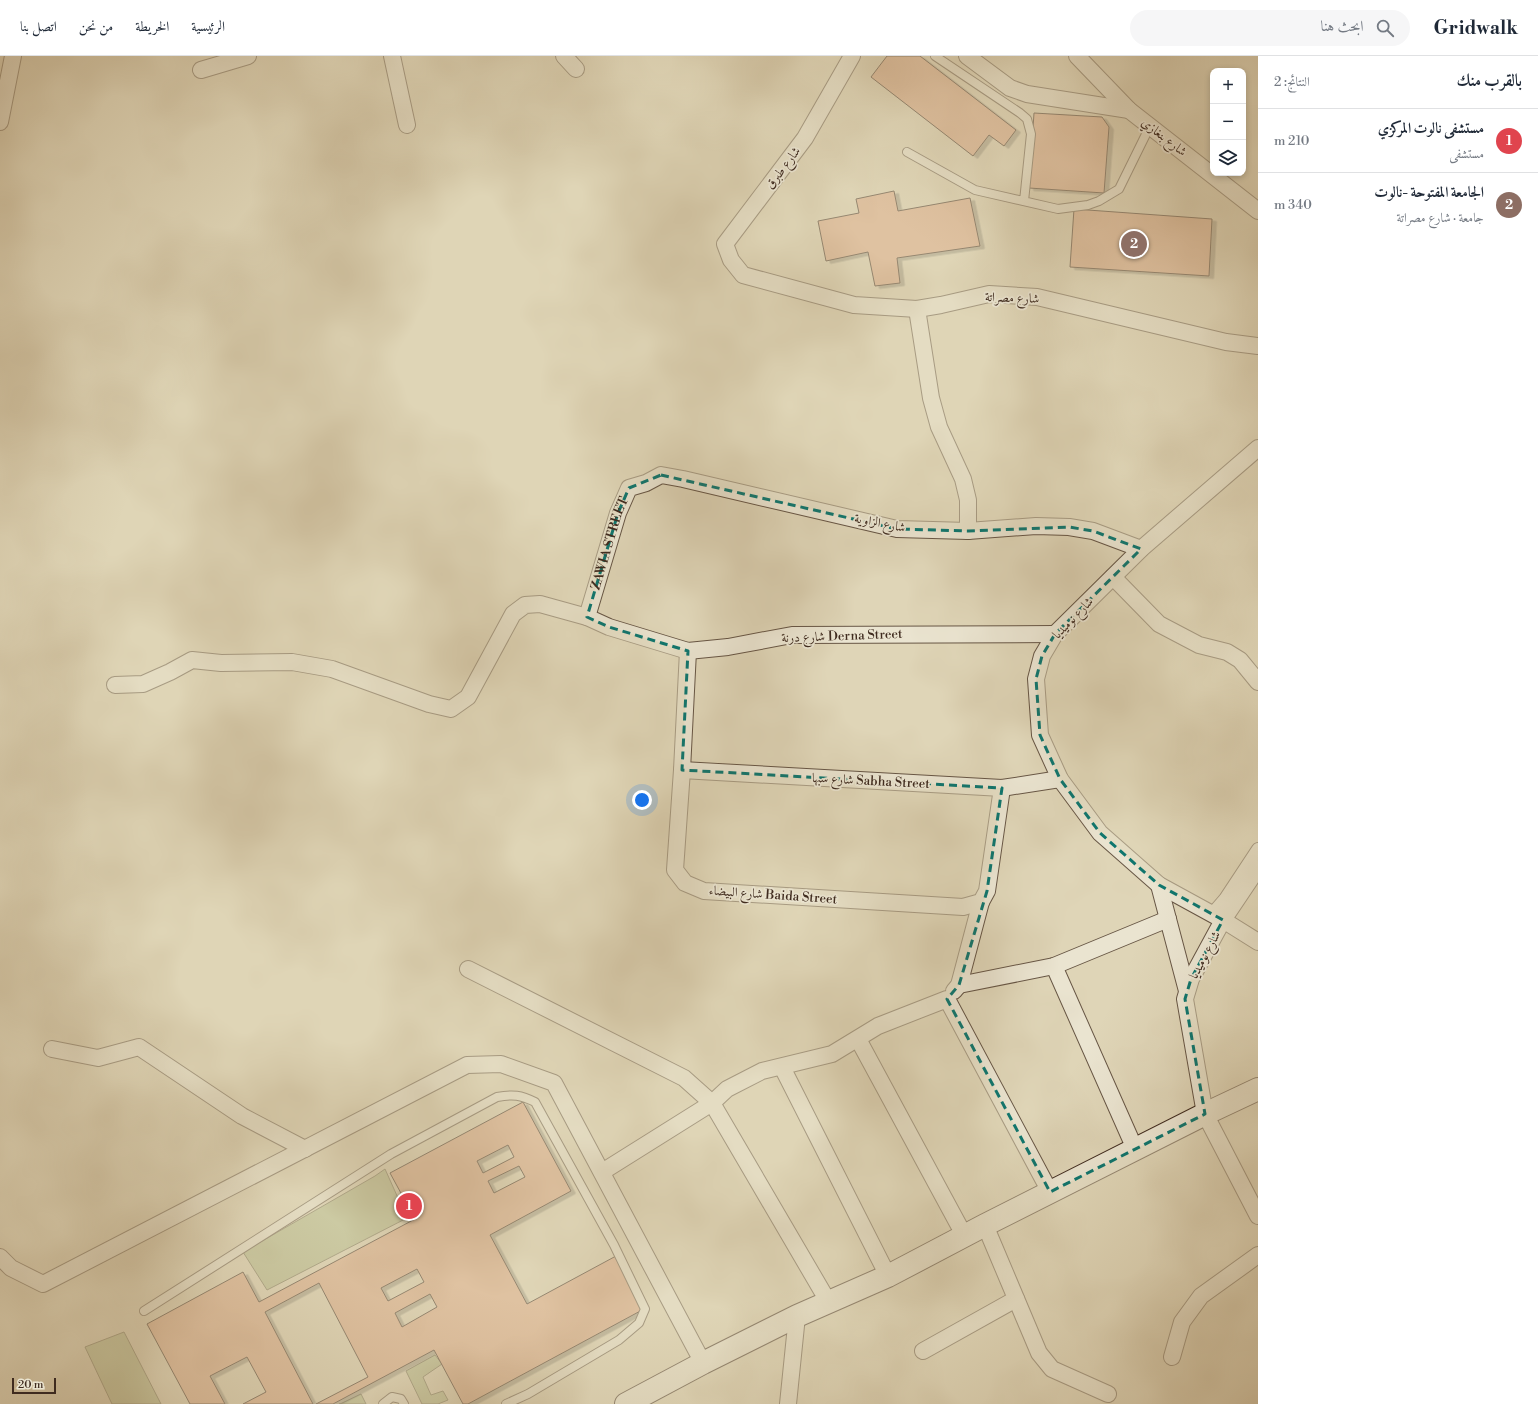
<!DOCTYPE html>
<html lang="ar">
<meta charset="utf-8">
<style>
:root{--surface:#fff;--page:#f6f6f7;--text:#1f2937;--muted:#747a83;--line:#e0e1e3;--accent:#8f2418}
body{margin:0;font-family:"Libre Bodoni",Amiri,serif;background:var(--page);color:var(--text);direction:rtl}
.controls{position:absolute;right:12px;top:12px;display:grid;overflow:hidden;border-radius:8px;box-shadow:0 2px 6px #0003}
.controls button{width:36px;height:36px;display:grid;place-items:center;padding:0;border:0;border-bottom:1px solid var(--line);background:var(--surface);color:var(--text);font:20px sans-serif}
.scale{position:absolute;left:12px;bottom:10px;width:44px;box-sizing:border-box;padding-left:4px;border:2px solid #3f2b1f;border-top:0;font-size:11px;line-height:14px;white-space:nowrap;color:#3f2b1f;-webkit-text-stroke:3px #eae4d0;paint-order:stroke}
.you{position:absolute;left:642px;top:744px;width:14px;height:14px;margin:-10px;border:3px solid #fff;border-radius:50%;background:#1a73e8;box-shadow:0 0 0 6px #1a73e833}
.badge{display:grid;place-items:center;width:26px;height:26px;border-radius:50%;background:var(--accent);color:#fff;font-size:13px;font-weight:700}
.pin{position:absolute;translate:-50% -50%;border:2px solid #fff;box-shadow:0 1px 4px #0006}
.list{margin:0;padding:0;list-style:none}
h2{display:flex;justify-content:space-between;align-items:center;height:52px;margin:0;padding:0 16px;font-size:17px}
h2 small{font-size:13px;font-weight:400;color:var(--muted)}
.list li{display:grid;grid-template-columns:26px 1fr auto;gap:12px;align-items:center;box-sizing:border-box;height:64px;padding:0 16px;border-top:1px solid var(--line)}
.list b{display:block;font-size:15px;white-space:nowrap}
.list p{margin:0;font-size:13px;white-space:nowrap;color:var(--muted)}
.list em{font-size:13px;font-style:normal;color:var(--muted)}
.icon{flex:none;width:22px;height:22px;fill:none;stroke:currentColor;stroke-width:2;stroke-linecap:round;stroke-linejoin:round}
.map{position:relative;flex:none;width:1258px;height:1348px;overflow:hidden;direction:ltr}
header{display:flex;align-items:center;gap:24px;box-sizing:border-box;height:56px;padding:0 20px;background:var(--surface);border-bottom:1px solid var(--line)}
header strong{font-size:19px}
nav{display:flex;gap:22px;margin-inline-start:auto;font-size:14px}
.search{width:280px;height:36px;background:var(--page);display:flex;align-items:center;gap:10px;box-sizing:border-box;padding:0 14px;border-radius:22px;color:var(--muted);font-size:15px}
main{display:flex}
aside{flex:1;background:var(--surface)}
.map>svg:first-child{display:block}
</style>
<header>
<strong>Gridwalk</strong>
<div class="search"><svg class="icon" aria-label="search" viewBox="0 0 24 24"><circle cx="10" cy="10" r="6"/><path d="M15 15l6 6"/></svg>ابحث هنا</div>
<nav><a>الرئيسية</a><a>الخريطة</a><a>من نحن</a><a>اتصل بنا</a></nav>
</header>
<main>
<aside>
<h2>بالقرب منك<small>النتائج: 2</small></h2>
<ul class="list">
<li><span class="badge" style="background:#e0444e">1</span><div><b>مستشفى نالوت المركزي</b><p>مستشفى</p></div><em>210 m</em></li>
<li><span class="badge" style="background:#8d6e63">2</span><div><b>الجامعة المفتوحة -نالوت</b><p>جامعة · شارع مصراتة</p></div><em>340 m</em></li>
</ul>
</aside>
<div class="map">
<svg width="1258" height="1348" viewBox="0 0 1258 1348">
<defs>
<filter id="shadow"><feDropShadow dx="4.5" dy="2.5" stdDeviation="0" flood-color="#0004"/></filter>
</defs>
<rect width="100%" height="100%" fill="#dfd5b7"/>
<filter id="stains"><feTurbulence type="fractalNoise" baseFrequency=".005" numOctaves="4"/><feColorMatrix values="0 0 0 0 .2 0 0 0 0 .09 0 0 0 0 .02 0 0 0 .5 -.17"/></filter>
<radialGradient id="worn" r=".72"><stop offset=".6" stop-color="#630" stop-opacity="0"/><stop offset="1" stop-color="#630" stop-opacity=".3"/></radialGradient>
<!-- green -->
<path fill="#b5bc8c" stroke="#7a7456" d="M385 1113 407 1162 267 1234 243 1196 375 1120Z
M124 1276 161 1348H112L85 1291Z
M435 1299 442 1308 423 1321 431 1339 443 1335 448 1344 438 1348H422L406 1315Z
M361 1338 366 1348H339H340Z"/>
<!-- building -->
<path fill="#e1ab87" stroke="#3f2b1f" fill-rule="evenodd" filter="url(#shadow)" d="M887 0H920L1016 74 1004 90 989 79 973 100 871 21Z
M1034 57 1102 61 1109 71 1104 137 1029 132Z
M894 135 898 155 970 142 980 190 897 202 900 227 875 230 868 196 826 205 818 165 859 157 856 143Z
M1074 153 1212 163 1209 220 1070 211Z
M523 1046 571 1135 490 1179 527 1248 616 1200 644 1253 468 1348H463L434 1294 333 1348H316L368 1321 319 1227 265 1256 313 1348H243L266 1336 247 1301 210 1320 225 1348H190L147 1268 243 1216 259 1246 415 1163 390 1117ZM508 1089 514 1101 483 1117 477 1105ZM519 1110 525 1121 494 1137 488 1125ZM417 1213 424 1226 388 1245 381 1232ZM430 1238 437 1251 402 1271 395 1257Z"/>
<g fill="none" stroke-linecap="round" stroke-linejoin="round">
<defs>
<path id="service" d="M935 0 1020 57 1027 63 1031 78 1024 145
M907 96 975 134 1058 153 1088 149 1099 145 1119 133 1150 70
M144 1255 391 1098 497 1041C513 1038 521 1039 535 1046L614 1189 645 1253 639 1267 619 1284 528 1338 506 1348
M383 1348 392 1341 401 1343 404 1348"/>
<path id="pedestrian" d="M1212 858 1225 843 1258 793"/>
<g id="minor">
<path d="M392 0 407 69"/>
<path d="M564 0 576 13"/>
<path d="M852 0 805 82 725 188 731 204 743 219 854 249 917 253 941 249 989 238 1037 241 1226 286 1258 290"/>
<path d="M967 0 1010 32 1027 38 1129 54"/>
<path d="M1077 0 1129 54 1258 155"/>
<path d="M201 14 248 0"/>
<path d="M0 66 13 0"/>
<path d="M917 253 931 342 939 371 963 423 968 444V475"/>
<path d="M1258 392 1141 493 1055 578 1042 600 1036 623 1040 679 1060 723 1100 777 1159 829 1223 864 1258 886"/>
<path d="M1113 521 1159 568 1199 589 1227 596 1240 604 1258 626"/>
<path id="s1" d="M587 561 618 457 629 432 646 427 661 419 683 423 897 473 968 475 1036 470 1069 471 1093 475 1141 493"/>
<path d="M688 595 682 714 675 814 685 827 704 835 963 851 981 846 987 835 1002 732"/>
<path d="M115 629 143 628 170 616 192 604 221 607 292 606 332 613 429 648 451 653 468 641 513 558 525 549 540 548 587 561 609 571 688 595 728 591 792 579 1055 578"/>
<path d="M682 714 1002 732 1060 723"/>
<path d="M1258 812 1223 864 1191 923 1185 943 1205 1058 1258 1160"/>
<path d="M1159 829 1187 935"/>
<path d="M1054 910 1135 1093"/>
<path d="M468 913 684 1022 712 1047 829 1247"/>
<path d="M959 929 1054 910 1168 863"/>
<path d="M954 935 959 929 981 846"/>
<path d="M858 983 964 1179"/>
<path d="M52 993 98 1002 139 991 242 1060 305 1093"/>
<path d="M782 1011 888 1220"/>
<path d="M602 1116 712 1047 727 1033 762 1015 832 998 878 970 947 943 1050 1136"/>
<path d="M985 1169 1039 1297 1052 1313 1108 1338"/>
<path d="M0 1201 11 1212 43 1228 467 1009 501 1008 554 1027 703 1307"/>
<path d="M923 1295 1016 1243"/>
<path d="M1172 1301 1182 1266 1201 1240 1258 1199"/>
<path d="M788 1348 797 1260"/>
</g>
<path id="secondary" d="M626 1348 703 1307 797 1260 888 1220 985 1169 1205 1058 1258 1033"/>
</defs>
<!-- service casing -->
<use href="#service" stroke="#675645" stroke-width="10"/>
<!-- pedestrian casing -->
<use href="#pedestrian" stroke="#675645" stroke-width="14"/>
<!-- minor casing -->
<use href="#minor" stroke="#675645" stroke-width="18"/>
<!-- secondary casing -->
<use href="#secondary" stroke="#3f2b1f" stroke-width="24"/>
<!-- service -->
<use href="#service" stroke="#eae4d0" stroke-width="8"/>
<!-- pedestrian -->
<use href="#pedestrian" stroke="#eae4d0" stroke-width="12"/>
<!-- minor -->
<use href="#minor" stroke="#eae4d0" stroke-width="16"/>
<!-- secondary -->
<use href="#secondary" stroke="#eae4d0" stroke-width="22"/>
</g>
<!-- marked area -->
<path d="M0 0H1258V1348H0ZM661 419 897 473 968 475 1069 471 1093 475 1141 493 1055 578 1042 600 1036 623 1040 679 1060 723 1100 777 1159 829 1223 864 1191 923 1185 943 1205 1058 1050 1136 947 943 959 929 987 835 1002 732 682 714 688 595 609 571 587 561 618 457 629 432Z" fill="#dfd5b7" fill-opacity=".55" fill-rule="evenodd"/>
<path fill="none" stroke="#0f766e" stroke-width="3" stroke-dasharray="8 5" stroke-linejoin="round" d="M661 419 897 473 968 475 1069 471 1093 475 1141 493 1055 578 1042 600 1036 623 1040 679 1060 723 1100 777 1159 829 1223 864 1191 923 1185 943 1205 1058 1050 1136 947 943 959 929 987 835 1002 732 682 714 688 595 609 571 587 561 618 457 629 432Z"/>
<g text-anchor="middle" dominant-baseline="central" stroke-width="3.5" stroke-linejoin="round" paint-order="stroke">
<!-- street labels -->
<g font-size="13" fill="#3f2b1f" stroke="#eae4d0">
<text transform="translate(1164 81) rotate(38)">شارع بنغازي</text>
<text transform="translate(783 112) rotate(-53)">شارع طبرق</text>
<text transform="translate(1012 242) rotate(2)">شارع مصراتة</text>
<text transform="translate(880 467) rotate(11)">شارع الزاوية</text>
<text stroke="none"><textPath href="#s1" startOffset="77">ZAWIA STREET</textPath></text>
<text transform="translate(1073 562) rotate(-46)">شارع نوميديا</text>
<text transform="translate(842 580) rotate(-2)">شارع درنة Derna Street</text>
<text transform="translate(871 725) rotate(3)">شارع سبها Sabha Street</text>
<text transform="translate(773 839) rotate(4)">شارع البيضاء Baida Street</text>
<text transform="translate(1205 899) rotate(-62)">شارع نوميديا</text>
</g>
</g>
<rect width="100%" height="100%" filter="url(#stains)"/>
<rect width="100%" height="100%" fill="url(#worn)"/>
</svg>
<div class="controls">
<button>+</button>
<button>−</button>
<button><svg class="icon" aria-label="layers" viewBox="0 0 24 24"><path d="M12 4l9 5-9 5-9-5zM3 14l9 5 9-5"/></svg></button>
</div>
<div class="scale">20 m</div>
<div class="you"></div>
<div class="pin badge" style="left:409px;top:1150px;background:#e0444e">1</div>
<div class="pin badge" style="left:1134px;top:188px;background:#8d6e63">2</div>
</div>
</main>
